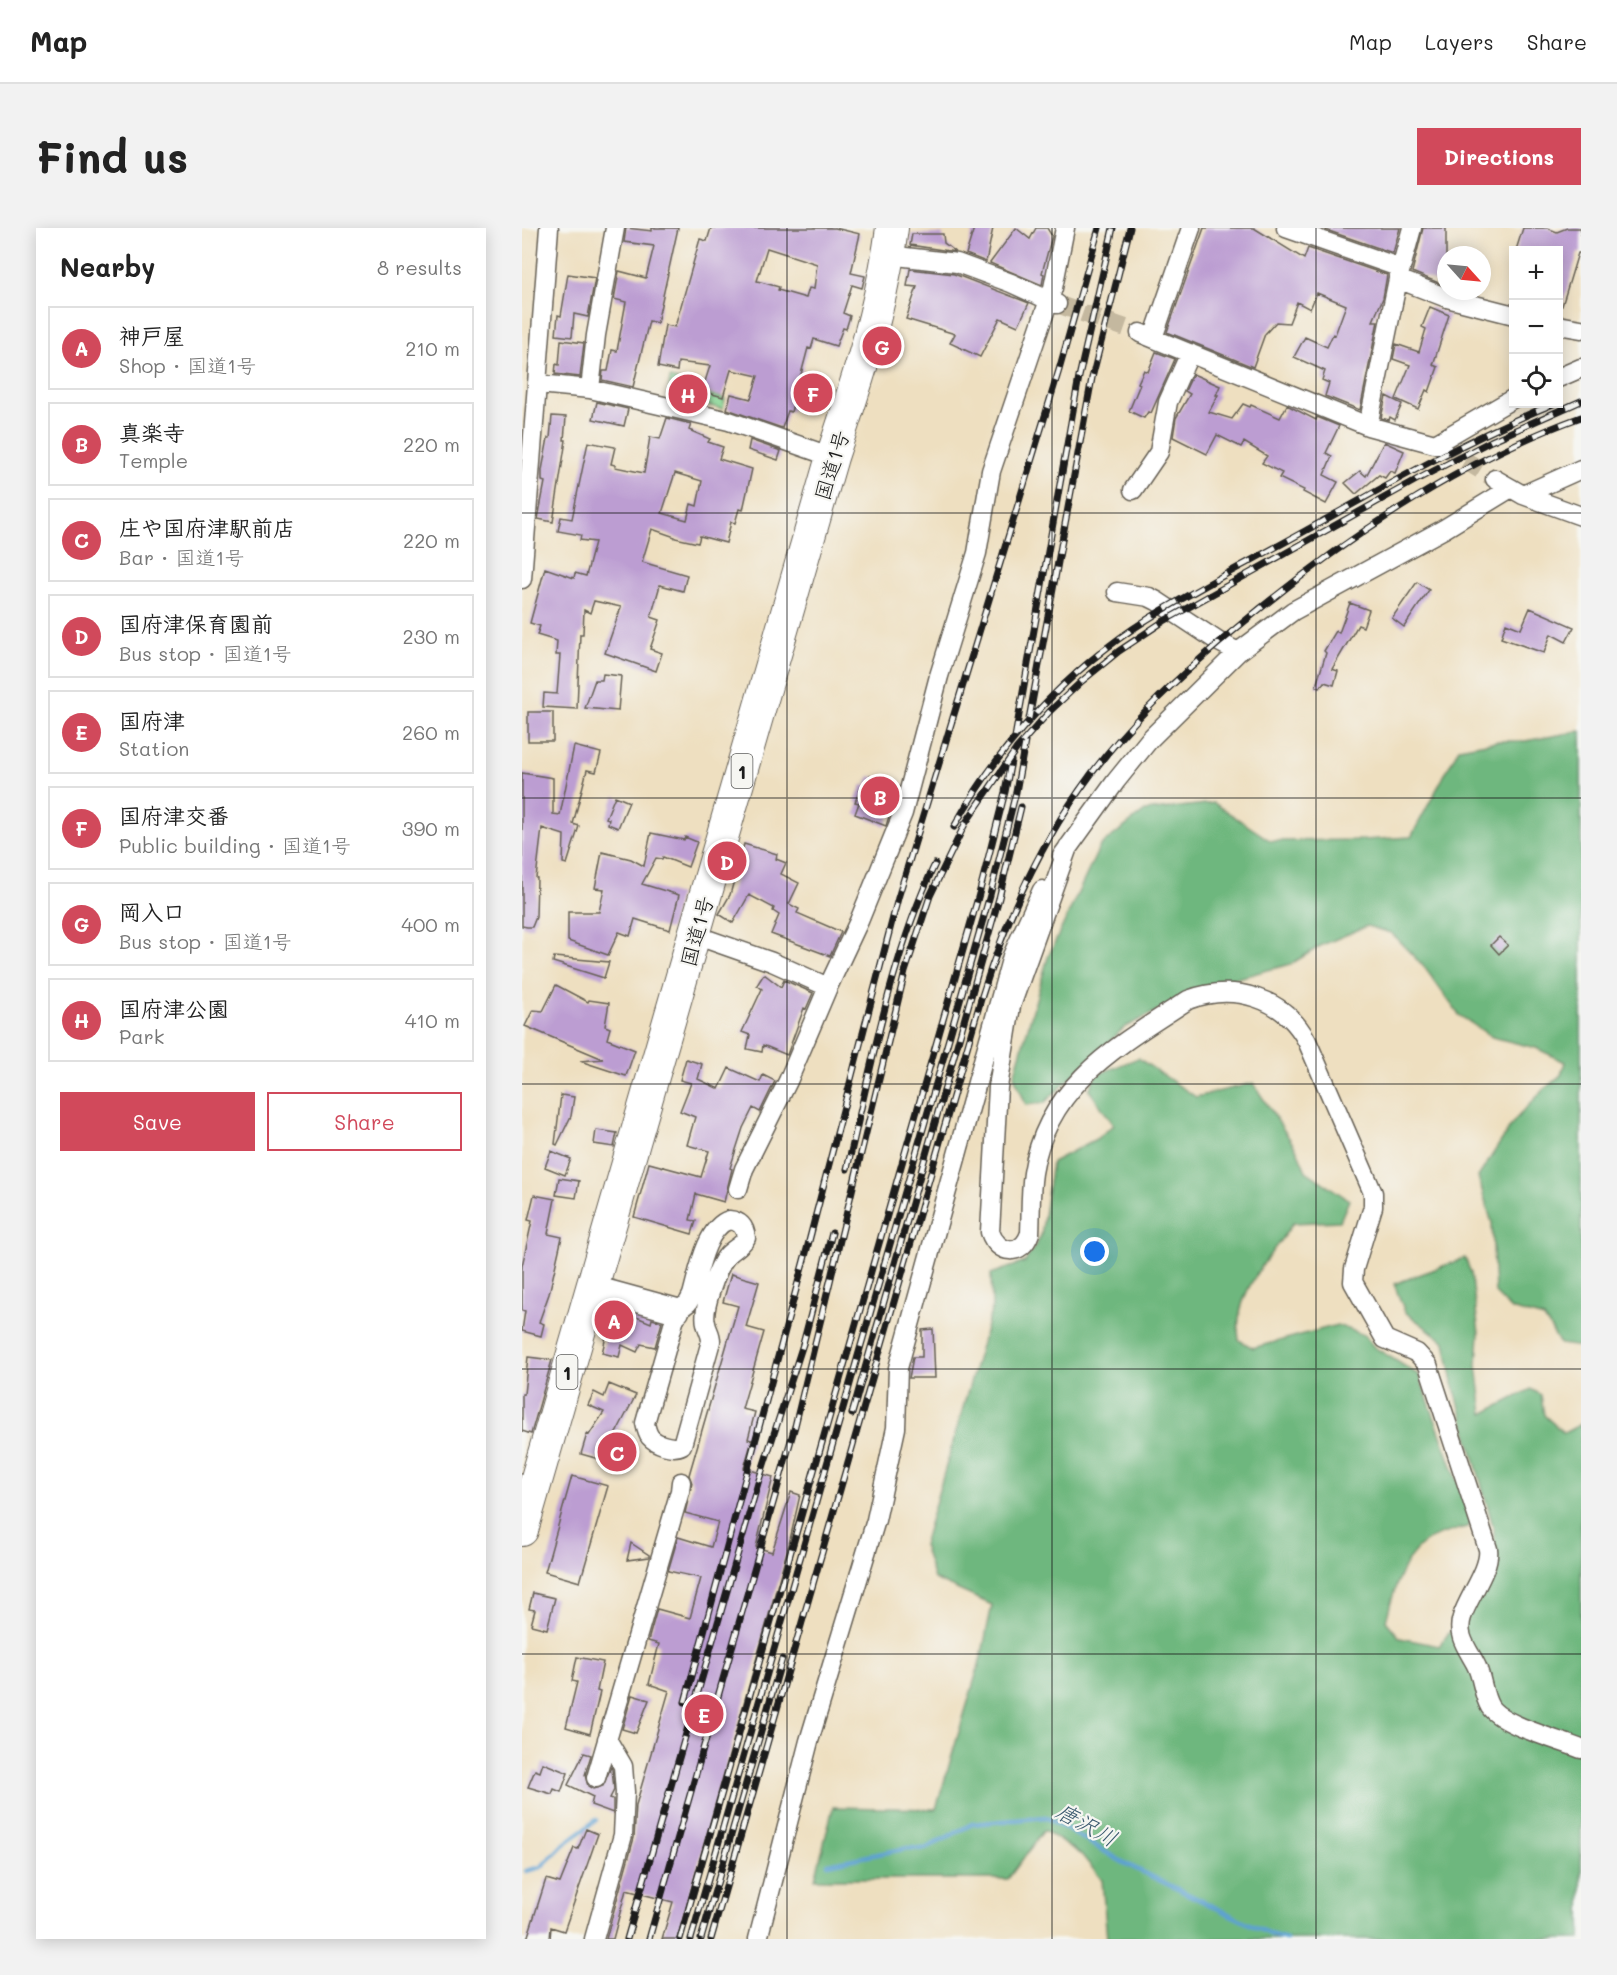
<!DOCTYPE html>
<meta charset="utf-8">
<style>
:root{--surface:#fff;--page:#f2f2f2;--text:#222;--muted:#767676;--line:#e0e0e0;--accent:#d1495b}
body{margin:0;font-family:Mali,"Klee One",sans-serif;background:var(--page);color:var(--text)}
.controls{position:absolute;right:18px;top:18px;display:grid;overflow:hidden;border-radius:0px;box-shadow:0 3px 15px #0003}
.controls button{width:54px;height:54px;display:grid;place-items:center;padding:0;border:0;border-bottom:2px solid var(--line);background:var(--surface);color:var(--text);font:30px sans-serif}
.compass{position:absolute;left:915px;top:18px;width:54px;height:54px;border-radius:50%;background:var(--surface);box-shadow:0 3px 15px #0003;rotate:117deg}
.you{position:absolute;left:573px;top:1024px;width:21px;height:21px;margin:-15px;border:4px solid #fff;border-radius:50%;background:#1a73e8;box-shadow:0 0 0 9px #1a73e833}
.badge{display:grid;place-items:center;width:39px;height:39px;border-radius:50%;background:var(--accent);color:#fff;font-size:20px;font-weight:700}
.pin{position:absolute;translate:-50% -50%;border:3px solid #fff;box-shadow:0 2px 6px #0006}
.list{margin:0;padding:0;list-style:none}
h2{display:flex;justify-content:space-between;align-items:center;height:78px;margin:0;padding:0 24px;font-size:26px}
h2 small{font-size:20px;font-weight:400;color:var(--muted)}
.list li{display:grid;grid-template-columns:39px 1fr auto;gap:18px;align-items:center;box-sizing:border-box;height:84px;margin:0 12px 12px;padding:0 12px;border:2px solid var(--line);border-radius:0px}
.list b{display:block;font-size:22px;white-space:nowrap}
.list p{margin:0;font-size:20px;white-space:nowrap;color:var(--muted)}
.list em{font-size:20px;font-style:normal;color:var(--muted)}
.actions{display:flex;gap:12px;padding:18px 24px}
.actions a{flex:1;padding:14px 0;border:2px solid var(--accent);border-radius:0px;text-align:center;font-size:21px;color:var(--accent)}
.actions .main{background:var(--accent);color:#fff}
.icon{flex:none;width:33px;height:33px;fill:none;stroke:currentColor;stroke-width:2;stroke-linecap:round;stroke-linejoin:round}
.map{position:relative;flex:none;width:1059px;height:1711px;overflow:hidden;border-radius:0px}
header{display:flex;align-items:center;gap:36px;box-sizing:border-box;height:84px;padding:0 30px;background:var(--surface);border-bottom:2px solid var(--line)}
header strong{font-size:28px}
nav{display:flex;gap:33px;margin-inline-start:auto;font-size:21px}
.intro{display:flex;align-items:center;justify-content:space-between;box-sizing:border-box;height:144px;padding:0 36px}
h1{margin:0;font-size:42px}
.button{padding:15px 27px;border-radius:0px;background:var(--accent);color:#fff;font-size:21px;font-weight:700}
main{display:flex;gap:36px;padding:0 36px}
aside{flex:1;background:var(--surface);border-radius:0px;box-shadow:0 3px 15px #0003}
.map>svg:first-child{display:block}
</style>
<header>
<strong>Map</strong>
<nav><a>Map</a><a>Layers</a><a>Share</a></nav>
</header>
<div class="intro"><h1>Find us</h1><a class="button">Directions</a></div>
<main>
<aside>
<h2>Nearby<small>8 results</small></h2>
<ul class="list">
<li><span class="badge">A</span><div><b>神戸屋</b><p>Shop · 国道1号</p></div><em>210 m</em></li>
<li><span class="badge">B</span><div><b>真楽寺</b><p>Temple</p></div><em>220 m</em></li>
<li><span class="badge">C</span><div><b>庄や国府津駅前店</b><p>Bar · 国道1号</p></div><em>220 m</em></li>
<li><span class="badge">D</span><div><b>国府津保育園前</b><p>Bus stop · 国道1号</p></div><em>230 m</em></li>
<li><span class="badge">E</span><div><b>国府津</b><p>Station</p></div><em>260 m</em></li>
<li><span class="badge">F</span><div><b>国府津交番</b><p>Public building · 国道1号</p></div><em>390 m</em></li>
<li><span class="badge">G</span><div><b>岡入口</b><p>Bus stop · 国道1号</p></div><em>400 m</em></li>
<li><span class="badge">H</span><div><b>国府津公園</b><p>Park</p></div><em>410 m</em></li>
</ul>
<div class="actions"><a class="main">Save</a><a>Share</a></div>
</aside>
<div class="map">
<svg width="1059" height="1711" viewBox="0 0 1059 1711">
<rect width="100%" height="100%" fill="#f6f6f2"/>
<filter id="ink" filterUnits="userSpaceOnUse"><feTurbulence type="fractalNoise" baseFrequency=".0167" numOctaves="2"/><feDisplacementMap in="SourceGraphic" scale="12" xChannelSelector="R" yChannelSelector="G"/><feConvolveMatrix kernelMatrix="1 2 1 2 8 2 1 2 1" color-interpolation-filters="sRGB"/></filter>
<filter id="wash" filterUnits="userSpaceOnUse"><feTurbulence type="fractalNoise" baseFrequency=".008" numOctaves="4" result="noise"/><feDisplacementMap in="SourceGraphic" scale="24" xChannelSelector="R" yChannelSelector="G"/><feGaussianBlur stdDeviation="1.35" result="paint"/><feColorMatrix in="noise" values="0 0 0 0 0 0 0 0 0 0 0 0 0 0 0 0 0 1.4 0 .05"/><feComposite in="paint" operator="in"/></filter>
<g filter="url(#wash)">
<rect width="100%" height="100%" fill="#eedfc0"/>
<!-- green -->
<path fill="#88d694" stroke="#527958" stroke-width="1.5" d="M148 150 180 159 179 164 203 171 201 181 146 168Z"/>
<!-- forest -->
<path fill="#6eb77e" stroke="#456a4d" stroke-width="1.5" d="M1059 503V1119L1038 1116 1022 1090 989 1081 973 1065 970 995 956 949 992 893 1021 862 1039 847 1043 834 1014 820 970 809 937 787 903 740 869 705 845 698 800 717 769 736 685 758 603 799 522 875 504 877 492 848 526 729 578 618 623 583 692 575 749 613 842 612 889 609 937 520 975 513H1003Z
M616 830 674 869 731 855 775 922 784 943 827 972 818 993 771 995C747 1030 710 1067 717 1112L731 1120 815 1097 842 1107 852 1119 897 1147 947 1285V1298C933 1303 915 1306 903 1314 879 1331 871 1366 864 1393L878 1410 917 1418 959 1363 975 1333 971 1298 931 1155 923 1114 883 1084 872 1056 943 1030 949 1045 957 1105 955 1137 961 1186 1009 1161 1019 1167 1022 1187 1042 1205 1059 1196V1711H585L580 1652 559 1626 522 1602 486 1651H293L311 1579 414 1581 459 1430 470 1377 412 1351 401 1317 470 1080 469 1046 503 1034 519 1008 530 934 574 911 592 897 567 862 574 847Z"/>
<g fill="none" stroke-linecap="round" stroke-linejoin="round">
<!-- stream -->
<path stroke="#5da1d2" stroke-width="4.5" d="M306 1636 386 1620 403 1621 450 1596 524 1589 604 1636 748 1706 764 1711
M4 1643 19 1639 41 1617 74 1592"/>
</g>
<g id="blocks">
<!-- building -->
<path fill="#bc9dd2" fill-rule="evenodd" d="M104 0 130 3V0H156L135 95 127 93 111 159 80 152 81 143H86L90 122 95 123 104 74 92 71 97 43 124 50 132 18 102 14Z
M189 0H313L338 6 329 45 343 48 340 60 330 57 321 85 328 88 324 101 321 100 314 118 292 111 289 121 286 120 269 184 266 183 260 200 205 181 209 166 229 171 236 148 209 142 201 169 180 163 188 138 156 134 155 143 136 139 143 97 153 99 178 11 185 13ZM245 20 295 36 292 61 287 60 284 70 256 62 257 59 235 53Z
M452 0H471L464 34 444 26Z
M494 0 508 11 514 0H525L530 8 520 45 522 46 520 57 468 35Z
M682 0H732L782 31 786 20 865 47 861 70 851 93H856L838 182 803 168 807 155 800 152 803 143 772 129 783 109 805 119 811 106 813 107 824 77 795 65 788 81 775 74 767 95 754 94 743 106 731 139 645 104Z
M805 0H878L871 25 804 2Z
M901 0H924V58L890 44Z
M1001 0H1025L1035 4 1045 0H1059V25H1056L1040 78H1036V22H994Z
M390 6H421L422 15 434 24 388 17Z
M388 41 432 46 507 75 496 98 478 90 458 129 428 115 433 106 384 91 395 59 385 58Z
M46 46 73 50 66 89 52 86 50 109 34 107 36 87 39 88Z
M908 79 927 87 911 137 916 139 907 164 904 162 896 181 874 171 888 137 871 131 874 116 897 124 904 101 900 99Z
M39 112 62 115 58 149 33 146 34 136 37 137Z
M634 124 653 131 629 185 626 184 622 190 607 183 618 156 616 155 622 142 626 144Z
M671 146 698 158 694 167H696L687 184 710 191 721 176 728 179 729 177 758 190 765 177 794 192 795 189 817 198 804 225 810 228 802 247 816 254 804 276 781 264 782 262 757 250 760 245 740 235 745 228 722 214 719 219 695 207 685 226 651 209 654 190 668 166 663 163Z
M864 168 880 176 873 192 868 189 867 192 859 190Z
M75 174 106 181 102 198 71 191Z
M30 188 44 189 42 212H44L31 294 16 291 23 254 20 253V242L26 210H28Z
M145 190 169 196 167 202 188 211 186 214 201 219 197 231 230 241 221 282 217 281 213 295 209 294 204 315 178 308 176 315 153 310V309L130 301 120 334 165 347 161 363 138 357 129 389 138 392 128 421 140 425 134 443 83 425 99 379 72 373 68 385 62 382 61 406H58L55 481 21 479 22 465 35 466 38 427H34L35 413 15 407 18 398 8 395 23 340 52 350 53 345 64 348 73 314 58 312 59 307 36 303 39 289 50 291 66 214 93 219 89 236 93 237V239L122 245 128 209 138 211ZM153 245 180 253 175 278 169 276 165 292 140 285Z
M228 212 259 223 256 232 226 222Z
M862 214 882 223 873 245 868 243 863 250 857 247 834 266 823 255 838 243 844 248Z
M895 354 907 362 882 399 870 390Z
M828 375 847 382 841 399 836 397 810 441 816 443 812 457 802 454 798 460 794 458 804 425 802 423 814 403 817 405Z
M1008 380 1052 399 1044 414 1029 406 1022 425 979 410 984 395 999 401Z
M81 446 99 448 96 483 63 480 73 452H80Z
M6 484H31V513H6Z
M52 518 79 525 74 544 65 542 51 596 57 598 45 636 41 635 42 607 20 600 14 650H15L14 689 10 699H5L0 698V545L31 550V586L38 587Z
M348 548 376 559 364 598 333 586 337 575 333 574 340 557 344 558Z
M93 568 107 574 96 600 86 596 87 591 84 590Z
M129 605 162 612 163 609 175 614 166 639 141 629 140 631 134 630 120 656 157 667 148 702 113 691 108 708 97 704 86 727 46 713V684H77L82 661 73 660 80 624 109 631 122 638Z
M222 616 255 626 254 631 264 635 259 646 277 655 267 676 277 681 275 685 319 704 308 728 249 706 257 687 251 683 252 680 227 667 211 695 197 686 208 667Z
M977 709 986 717 977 726 969 717Z
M32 729 87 734 82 750 31 734Z
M242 746 259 759 262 752 291 765 284 781 282 780 265 827 241 817 240 824 225 821 228 807 220 804 240 761 235 757Z
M34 757 66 774 67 772 87 775 83 798 88 800 85 811 113 822 104 848 58 833 81 831 3 798 11 782 21 783Z
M164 831 180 836 176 851 197 861 207 840 238 854 241 847 253 853 238 884 231 880 221 900 208 940 210 941 202 974 174 966 168 992 174 993 170 1006 112 989 127 935 179 949 187 923 165 917 173 889 158 883 169 855 158 852Z
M39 867 52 869 49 888 35 917 33 916Z
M74 902 95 905 92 919 72 916Z
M29 923 49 931 43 947 23 939Z
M37 950 57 953 54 970 34 967Z
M12 967 33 971 26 1006 40 1009 27 1066 17 1094 22 1096 19 1108 0 1103 3 1083 0 1082V1038L10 993 6 992Z
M209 1046 237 1054 224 1099 242 1104 220 1181 233 1184 226 1211 230 1212 222 1240 251 1249 234 1319 250 1324 269 1264 278 1267 267 1316 155 1711H140L151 1674 104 1662 91 1711H84L112 1610 114 1577 147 1463 127 1456 137 1416 126 1413 135 1381 168 1390 179 1350 146 1343 156 1309 189 1319 196 1294 163 1285 170 1255 167 1247 216 1078 201 1074Z
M86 1082 117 1090 129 1095 130 1091 140 1094 133 1119 119 1116 115 1124 100 1117 97 1129 80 1125 86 1100 82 1099Z
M411 1101 413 1150H387L391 1129H400V1102Z
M6 1129 30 1132 9 1206 0 1203V1166H2Z
M87 1156 114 1167 90 1213 110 1219 104 1236 78 1228 77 1231 59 1226 65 1206 67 1207 82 1184 66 1177 72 1164 82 1169Z
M50 1248 86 1258 58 1354 23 1344Z
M109 1315 127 1327V1329L105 1332Z
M11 1365 33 1370 25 1401 9 1397 13 1382 7 1381Z
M55 1429 81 1434 75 1463 78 1464 68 1506 44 1499 55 1454 50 1453Z
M110 1467 127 1472 114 1505 100 1501Z
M62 1525 69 1527 63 1547 66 1558 71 1561 81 1558 89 1539 90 1541 92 1562 88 1570 91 1571V1585L69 1577 71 1569 46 1557Z
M21 1535 46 1545 39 1564 32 1561 30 1566 6 1559 13 1542 18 1544Z
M64 1601 76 1606 42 1703 29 1699 28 1711H5L24 1651 38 1655 52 1620 56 1621Z"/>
</g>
</g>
<g filter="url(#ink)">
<use href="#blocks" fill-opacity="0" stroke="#666055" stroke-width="1.5"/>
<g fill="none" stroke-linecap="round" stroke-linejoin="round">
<!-- minor-tunnel -->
<path stroke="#c4b89f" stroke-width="18" stroke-dasharray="18 9" stroke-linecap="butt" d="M535 76 618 105
M920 218 973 251"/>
<defs>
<path id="minor" d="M764 0 879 40
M366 27 435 35 489 55 535 76
M876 51 925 70 992 87
M1036 97 1059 101
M618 105 846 198 920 218
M631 110 669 0
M1036 150 1059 140
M17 156 68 161 207 193 310 229
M68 161 74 107 93 0
M846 198 876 51 890 0
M913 216 992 170
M973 251 1001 267 1059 288
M611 262 637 224 646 174 668 125
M1001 267 1059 241
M0 351 27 0
M595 364 627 369 635 373 697 414 716 424
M546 619 489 778 476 859 468 1004C476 1027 500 1029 508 1005 509 985 508 965 511 945 525 856 597 817 666 772 711 755 762 769 785 813L851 965V979L832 1041 831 1054 863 1111 895 1125 906 1137 966 1321C969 1340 946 1369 940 1389 934 1407 945 1420 953 1435 961 1449 960 1466 968 1479 980 1497 1037 1512 1059 1521
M540 628 594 553 628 511 716 424 771 383 922 301 989 260
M173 707 250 734 306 759
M216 961 222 941 266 853 306 759 337 693 381 585 417 448 455 325 469 243 531 60 543 0
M207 992C218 993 223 999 224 1010 219 1019 210 1021 204 1029 195 1040 180 1081 184 1095 185 1102 189 1105 189 1113L160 1217C151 1222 134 1216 128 1209 125 1205 124 1200 123 1195L155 1083 166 1075 170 1067C176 1046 184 999 207 992Z
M74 1550 158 1263 159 1254
M72 1711 101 1607 103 1564 101 1538 85 1511
M236 1711 287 1513 354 1292 374 1200 376 1140 490 728 520 662"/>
<path id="tertiary" d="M71 1060 155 1083"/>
<path id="trunk" d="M0 1302 310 229C335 154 360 79 370 0"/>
</defs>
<!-- minor casing -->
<use href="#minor" stroke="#666055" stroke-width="21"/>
<!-- tertiary casing -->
<use href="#tertiary" stroke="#666055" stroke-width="27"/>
<!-- trunk casing -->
<use href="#trunk" stroke="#666055" stroke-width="34"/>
<!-- minor -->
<use href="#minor" stroke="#fff" stroke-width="18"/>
<!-- tertiary -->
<use href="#tertiary" stroke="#fff" stroke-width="24"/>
<!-- trunk -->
<use href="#trunk" stroke="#fff" stroke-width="32"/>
<defs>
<path id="rail" d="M507 491 570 150 608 0
M493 509 557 149 591 0
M432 599C478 516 545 442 626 391 679 358 737 329 792 298 870 254 948 210 1031 176
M325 941C349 841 369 728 413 636
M330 1186 477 670 499 579
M163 1474 285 1021 376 670 537 142 577 0
M105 1711 236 1255 281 1116 310 1005
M127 1711 273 1198 383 744 408 668 443 596 495 520 528 483 560 453 597 423 642 393 896 251 969 213 1059 173
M158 1711 457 666 483 564 489 533
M169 1711 468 667 494 564 503 514
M179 1711 260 1431
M189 1711 459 771C482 697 512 627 557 563 601 499 658 447 717 398 816 315 937 233 1059 189"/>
</defs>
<!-- rail casing -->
<use href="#rail" stroke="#1c1c1c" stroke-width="7"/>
<!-- rail -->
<use href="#rail" stroke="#f6f6f2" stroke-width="4.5" stroke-dasharray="14" stroke-linecap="butt"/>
</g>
</g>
<!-- grid -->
<path fill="none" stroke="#1c1c1c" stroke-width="1.5" stroke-opacity="0.55" d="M265 0V1711M530 0V1711M794 0V1711M0 285H1059M0 570H1059M0 856H1059M0 1141H1059M0 1426H1059"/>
<g text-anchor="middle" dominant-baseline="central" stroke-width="4.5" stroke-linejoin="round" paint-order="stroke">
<!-- shield labels -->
<g fill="#f6f6f2" stroke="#5d5d5c" stroke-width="1.5">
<rect x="209.5" y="526" width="21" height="34" rx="4.5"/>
<rect x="34.5" y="1127" width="21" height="34" rx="4.5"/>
</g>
<g font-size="20" font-weight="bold" fill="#1c1c1c">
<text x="220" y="543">1</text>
<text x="45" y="1144">1</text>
</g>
<!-- street labels -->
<g font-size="21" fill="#1c1c1c" stroke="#f6f6f2">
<text transform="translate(309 237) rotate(-73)">国道1号</text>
<text transform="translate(174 703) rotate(-75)">国道1号</text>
</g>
<!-- water labels -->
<g font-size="22" font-style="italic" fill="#39586e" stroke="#f6f6f2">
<text transform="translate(565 1596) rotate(29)">唐沢川</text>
</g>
</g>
</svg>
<div class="controls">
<button>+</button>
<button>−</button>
<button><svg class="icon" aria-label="locate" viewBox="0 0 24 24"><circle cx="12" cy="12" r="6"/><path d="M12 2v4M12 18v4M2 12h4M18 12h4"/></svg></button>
</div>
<svg class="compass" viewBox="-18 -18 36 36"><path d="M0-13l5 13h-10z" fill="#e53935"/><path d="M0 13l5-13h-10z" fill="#767676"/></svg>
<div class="you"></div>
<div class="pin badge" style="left:92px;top:1092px">A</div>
<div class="pin badge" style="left:358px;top:568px">B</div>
<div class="pin badge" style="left:95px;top:1224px">C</div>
<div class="pin badge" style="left:205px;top:633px">D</div>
<div class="pin badge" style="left:182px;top:1486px">E</div>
<div class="pin badge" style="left:291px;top:165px">F</div>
<div class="pin badge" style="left:360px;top:118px">G</div>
<div class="pin badge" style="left:166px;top:166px">H</div>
</div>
</main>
